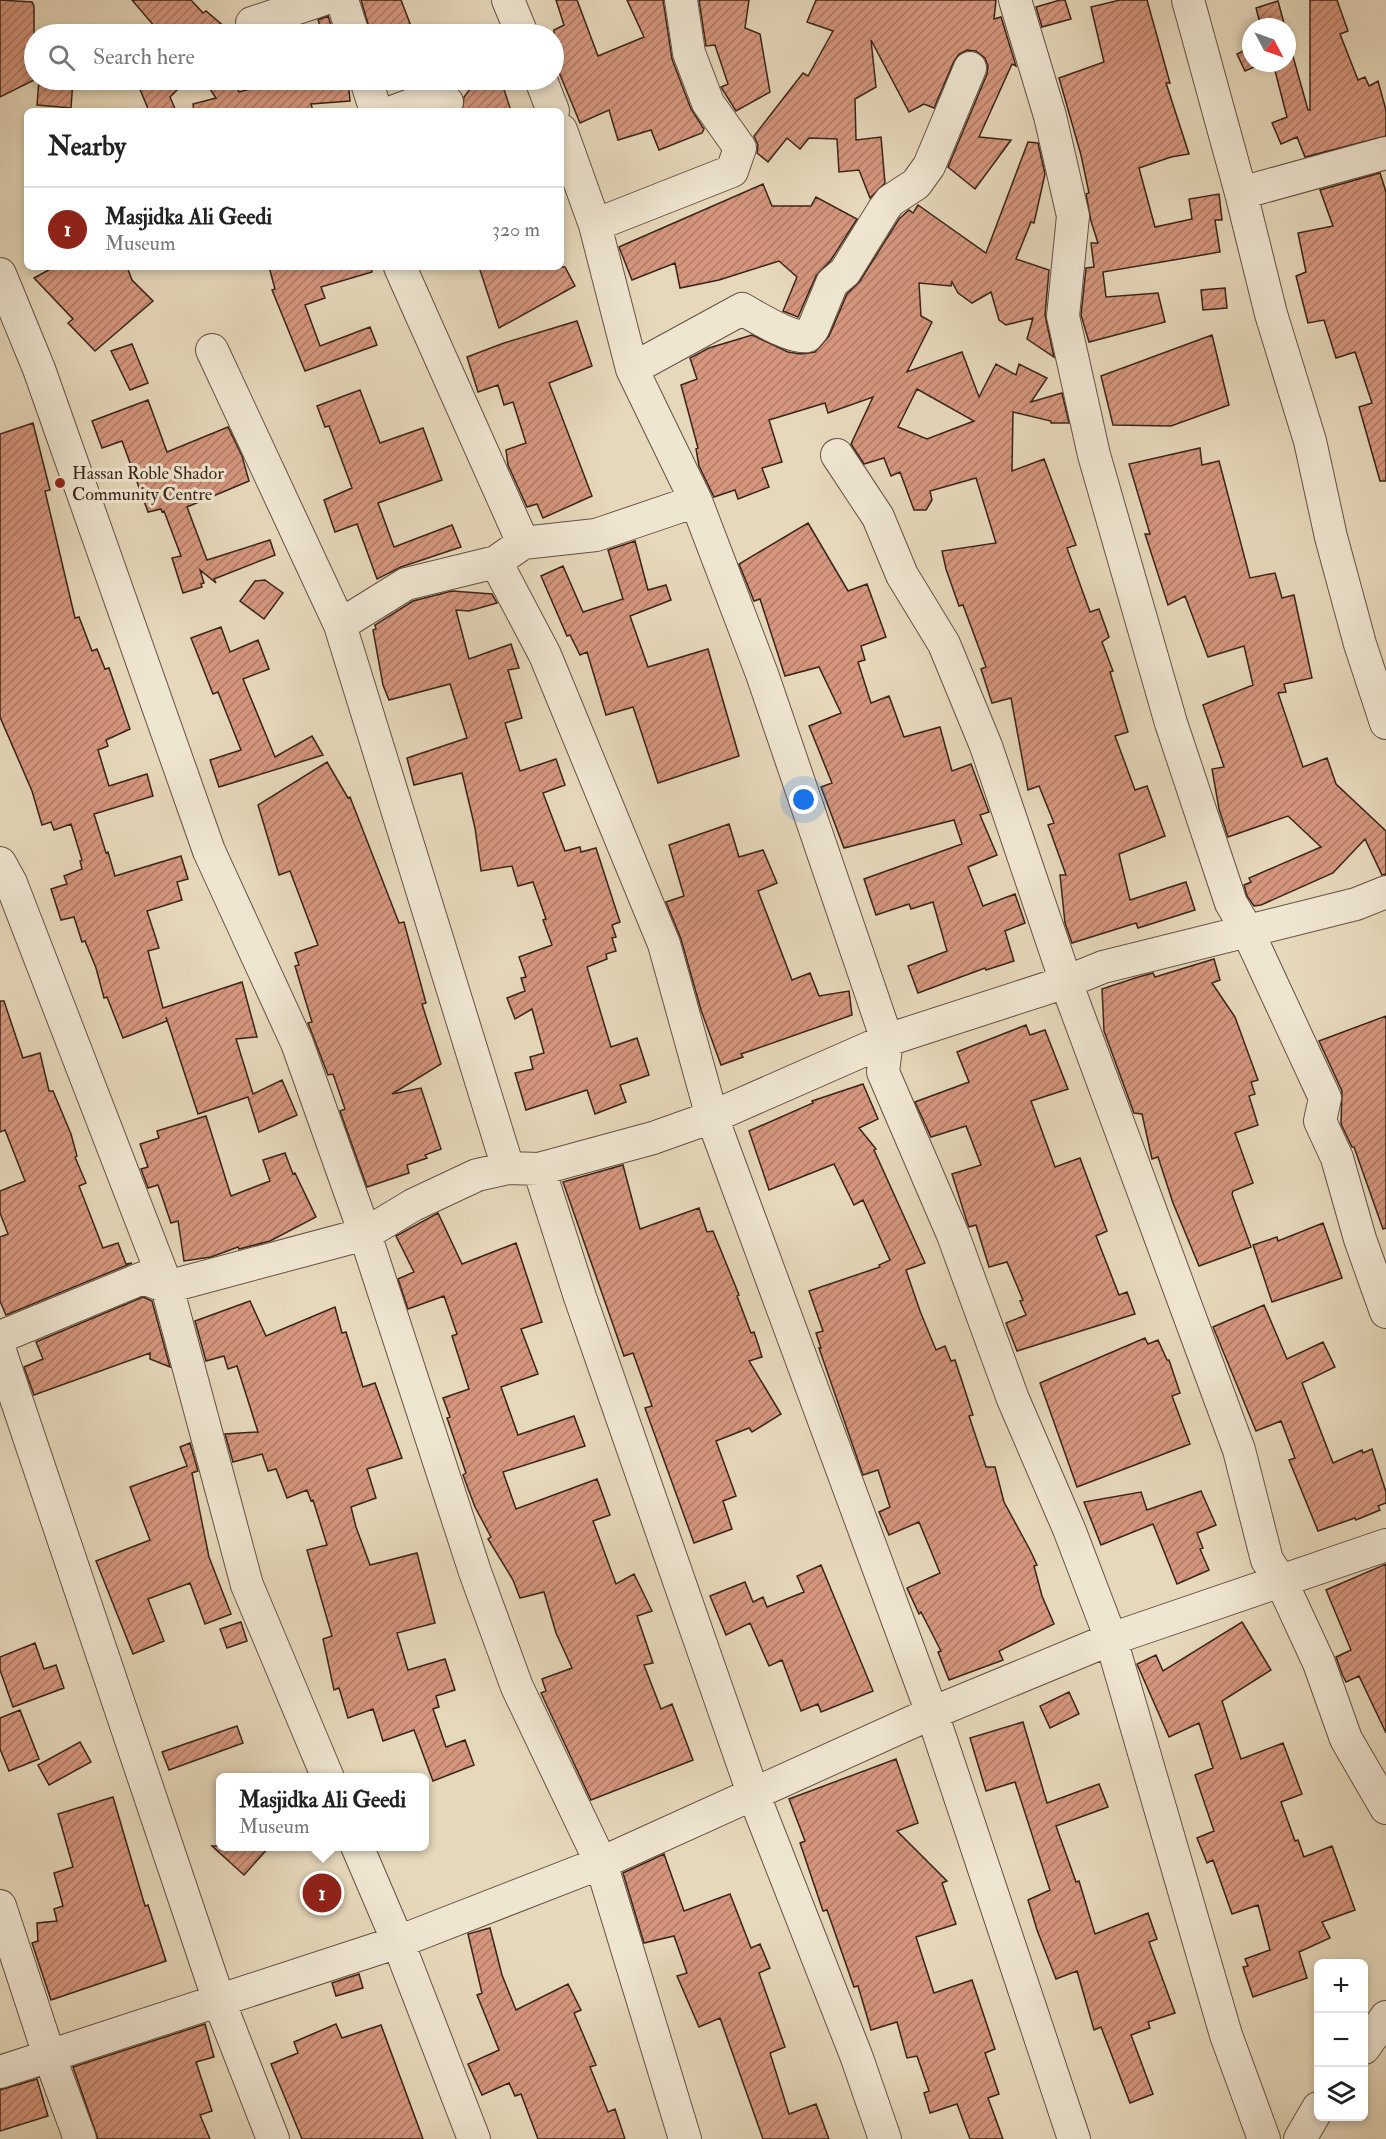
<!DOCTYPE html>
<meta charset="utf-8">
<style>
:root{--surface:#fff;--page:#f2f2f2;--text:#222;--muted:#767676;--line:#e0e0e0;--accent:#8f2418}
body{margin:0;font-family:"IM FELL Double Pica",serif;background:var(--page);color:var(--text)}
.controls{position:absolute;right:18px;bottom:18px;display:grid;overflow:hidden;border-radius:9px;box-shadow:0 3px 9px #0003}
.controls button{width:54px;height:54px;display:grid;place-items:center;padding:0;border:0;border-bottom:2px solid var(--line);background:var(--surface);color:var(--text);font:30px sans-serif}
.compass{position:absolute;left:1242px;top:18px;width:54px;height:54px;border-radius:50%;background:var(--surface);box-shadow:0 3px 9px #0003;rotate:131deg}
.you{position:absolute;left:804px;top:800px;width:21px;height:21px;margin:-15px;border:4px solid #fff;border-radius:50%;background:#1a73e8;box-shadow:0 0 0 9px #1a73e833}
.badge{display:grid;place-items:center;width:39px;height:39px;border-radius:50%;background:var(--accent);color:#fff;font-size:20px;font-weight:700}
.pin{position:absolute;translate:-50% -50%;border:3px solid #fff;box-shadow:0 2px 6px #0006}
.popup{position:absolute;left:216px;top:1773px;width:213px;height:78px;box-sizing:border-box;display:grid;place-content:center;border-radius:9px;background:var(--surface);filter:drop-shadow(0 2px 4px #0005);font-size:20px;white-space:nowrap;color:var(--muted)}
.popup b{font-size:22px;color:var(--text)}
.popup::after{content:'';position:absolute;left:50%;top:100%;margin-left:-12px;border:12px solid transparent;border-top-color:var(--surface)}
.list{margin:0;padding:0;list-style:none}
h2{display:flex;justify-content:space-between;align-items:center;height:78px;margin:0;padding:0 24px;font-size:26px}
h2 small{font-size:20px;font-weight:400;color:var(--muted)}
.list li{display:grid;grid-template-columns:39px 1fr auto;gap:18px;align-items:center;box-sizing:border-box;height:84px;padding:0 24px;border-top:2px solid var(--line)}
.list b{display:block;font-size:22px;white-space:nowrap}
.list p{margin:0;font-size:20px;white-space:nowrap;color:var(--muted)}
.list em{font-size:20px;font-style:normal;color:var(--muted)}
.icon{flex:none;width:33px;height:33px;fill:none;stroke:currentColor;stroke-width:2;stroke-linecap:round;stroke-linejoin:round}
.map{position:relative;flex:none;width:1386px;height:2139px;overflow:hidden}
.search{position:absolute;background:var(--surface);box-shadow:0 3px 9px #0003;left:24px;top:24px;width:540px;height:66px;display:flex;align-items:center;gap:15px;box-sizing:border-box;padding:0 21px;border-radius:33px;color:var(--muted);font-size:22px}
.panel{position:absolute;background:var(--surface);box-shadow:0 3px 9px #0003;left:24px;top:108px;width:540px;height:162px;border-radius:9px}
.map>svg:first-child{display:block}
</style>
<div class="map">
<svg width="1386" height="2139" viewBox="0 0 1386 2139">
<defs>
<pattern id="building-hatch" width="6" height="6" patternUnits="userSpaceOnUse" patternTransform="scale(1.5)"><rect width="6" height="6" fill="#d5967d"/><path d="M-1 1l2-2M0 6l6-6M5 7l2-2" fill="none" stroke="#ae7a66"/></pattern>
</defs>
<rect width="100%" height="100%" fill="#e6d8ba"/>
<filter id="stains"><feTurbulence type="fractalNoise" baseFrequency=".00333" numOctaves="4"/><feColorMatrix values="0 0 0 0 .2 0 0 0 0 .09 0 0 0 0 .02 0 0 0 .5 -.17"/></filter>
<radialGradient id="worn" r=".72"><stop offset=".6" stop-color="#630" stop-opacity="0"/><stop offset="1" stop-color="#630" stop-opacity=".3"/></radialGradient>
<!-- building -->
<path fill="url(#building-hatch)" stroke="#3a2419" stroke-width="1.5" fill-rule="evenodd" d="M0 0 32 2 34 6V80L0 97Z
M132 0H191L203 13 206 11 233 34H161Z
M361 0H401L414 34H371Z
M556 0H577L598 56 644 37 627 0H663L672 59 691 109 704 129 702 133 659 150 651 130 618 140 609 110 580 123 554 60V30L564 25Z
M699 0H749L745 28 760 34 770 92 736 111 721 87 728 84 715 45 706 46Z
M816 0H996L994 19 1001 17 1016 66 1012 64 979 137 1011 140 975 189 948 167 987 74 988 66 985 58 976 51 967 50 959 54 954 61 934 108 924 104 909 112 871 40 876 87 855 99 856 140 881 137 885 183 870 198 859 170 839 172 837 139 809 138 800 149 787 138 768 162 757 153 758 145 754 136 803 73 808 76 833 31 807 22Z
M1060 0H1065L1071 19 1042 27 1036 7Z
M1120 0H1147L1170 83H1166L1189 154 1171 157 1139 168 1155 227 1192 219 1189 199 1219 194 1222 220H1215L1220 252 1103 272 1106 297 1158 293 1165 322 1089 342 1081 315 1086 268 1094 267 1091 243H1098L1091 221 1086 194 1089 193 1081 155 1059 78 1104 62 1091 7Z
M1310 0H1337L1348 31 1340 34 1358 80 1365 77 1369 86 1378 81 1386 110V136L1305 157 1297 137 1281 144 1272 123 1287 117 1273 63H1287V35L1308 110H1310Z
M1278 1 1285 27H1261L1256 8Z
M328 16 334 34H323L318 20Z
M1251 47V63H1263L1245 71 1237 54Z
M39 80H73L71 108 37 105Z
M136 80H187L170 97 176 111H149Z
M204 80H231L239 92 274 83 273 80H348L350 101 311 104 313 111H194L193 104 216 98Z
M477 80H501L511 111H462L464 97Z
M1028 142 1038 143 1045 174 1034 223 1031 222 1016 259 1049 270 1045 315 1054 357 1027 339 1033 318 1006 325 999 320 991 292 972 303 958 293 952 282 951 286 919 283 921 316 932 322 907 372 962 352 979 397 996 364 1016 375 1019 364 1047 378 1031 402 1062 393 1069 423H1051V421L1013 412 1012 471 1044 459 1076 545 1067 548 1090 612 1099 609 1109 637 1102 642 1113 671 1110 672 1128 732 1115 736 1135 790 1147 786 1165 836 1119 854 1130 900 1186 882 1195 910 1138 928 1136 923 1072 943 1065 923 1060 875H1066L1048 825 1054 823 1039 786 1028 790 1011 698 992 703 981 669 986 667 963 605 959 606 946 569 942 551 996 543 976 478 930 491 932 500 926 510H914L900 472 891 476 884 458 864 464 851 444 873 397 828 413 825 403 769 420 782 462 762 468 769 487 738 499 735 490 714 497 699 466 696 449 698 448 681 385 697 379 690 358 709 348 752 335 788 352 801 354 815 352 829 336 847 294 860 281 899 219 909 210 913 213 918 205 986 253ZM917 389 974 421 927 439 898 427Z
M1380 173 1386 192V481H1380L1359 407 1372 403 1355 352 1336 358 1324 320 1308 323 1296 276 1306 272 1298 233 1333 226 1320 190Z
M763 184 772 206H811L816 197 857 219 831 260 816 276 798 317 783 311 797 277 779 261 719 280 680 288 675 263 632 280 619 247Z
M54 267H127L132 280 153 301 95 351 68 323 73 319 34 278Z
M269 267H371L372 272 321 287 325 298 305 305 320 346 370 327 377 345 305 371 272 290 275 289Z
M479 267H565L575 286 499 328Z
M1225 288 1227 308 1203 310 1201 290Z
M577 321 592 366 549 383 592 496 543 518 537 504 527 507 508 465 506 450 526 443 513 402 504 405 498 385 478 392 467 357 504 343Z
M1212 335 1229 405 1171 426 1113 425 1101 376Z
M132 344 148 383 130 390 111 351Z
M360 390 380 443 423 428 442 480 378 503 394 547 452 525 461 547 401 567 377 579 357 524 335 532 324 500 352 488 329 426 325 427 317 406Z
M148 400 167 452 228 427 242 456 249 481 187 507 207 560 270 540 275 555 214 579 216 583 200 570 204 583 201 584 202 587 183 593 172 558 181 556 164 511 162 512 161 509 148 512 122 441 102 448 92 421Z
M33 423 50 490 45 491 75 618 79 617 92 651 97 649 105 669 109 668 130 729 106 740 108 746 98 750 109 786 147 774 153 796 94 814 106 853 108 852 115 876 181 856 188 879 177 882 182 900 147 911 159 948 148 951 163 1008 242 982 257 1037 236 1039 253 1094 282 1080 297 1115 259 1132 248 1097 198 1114 166 1017 167 1021 123 1038 107 997 104 998 96 968 85 941 82 942 74 917 61 920 51 889 67 884 64 876 82 869 80 861 82 860 71 824 54 830 51 822 42 825 32 791 0 717V434Z
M1200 448 1202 465 1219 461 1250 578 1275 573 1282 598 1294 595 1312 678 1284 684 1286 692 1278 693 1303 767 1327 758 1336 784 1386 831V874L1382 875 1365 839 1333 873 1261 905 1254 906 1247 896 1244 885 1251 882 1249 878 1321 847 1288 816 1228 837 1219 809 1212 769 1224 767 1203 705 1253 685 1244 646 1208 657 1185 596 1168 605 1145 534H1150L1129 464Z
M808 523 848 591 867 584 886 637 861 646 865 660 858 662 871 703 889 696 904 737 940 727 952 771 971 764 989 812 980 815 997 855 968 867 983 906 1015 894 1025 923 1005 931 1014 961 986 970 985 968 918 993 908 966 947 951 933 902 911 909 909 904 876 915 864 879 962 844 954 820 844 848 821 787 832 783 809 726 841 713 819 667 785 676 760 599 754 601 739 564Z
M635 541 648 590 666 585 671 600 630 616 648 667 708 649 739 756 658 783 633 707 606 715 587 652 580 655 570 635 567 636 541 576 563 566 583 612 623 599 608 550Z
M265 580 283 593 264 619 240 601 255 581Z
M452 591 492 594 497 603 469 611 456 610 469 659 511 644 519 668 508 670 522 718 505 723 520 771 556 759 565 785 543 793 565 851 580 847 581 852 596 848 620 922 612 925 616 937 612 938 616 951 606 954 607 959 587 967 611 1047 637 1038 649 1075 620 1085 626 1102 595 1114 587 1090 526 1110 515 1073 533 1069 530 1057 544 1053 532 1009 515 1019 507 998 525 991 521 978 526 977 519 957 552 945 543 920 546 919 533 882 518 886 512 866 481 871 475 828 462 773 414 785 407 758 467 738 450 684 389 700 383 685 373 630 376 629 375 625 413 601Z
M221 627 230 652 258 640 269 669 243 679 275 757 312 736 323 755 219 787 210 760 241 750 218 692 213 694 191 638Z
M327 762 348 798 350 797 399 923 404 922 426 1003 422 1004 441 1064 392 1094 421 1088 441 1149 425 1155 427 1158 407 1165 409 1173 367 1187 340 1111 345 1109 333 1074 328 1075 308 1023 312 1022 295 966 299 965 295 953 318 945 290 871 279 875 258 805Z
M729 824 739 857 763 850 777 883 758 891 792 980 810 973 819 996 849 991 852 1015 750 1051 741 1054 743 1057 721 1065 701 1010 681 939 666 902 684 896 669 845Z
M1214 959 1220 980 1212 983 1235 1017 1258 1080 1251 1082 1255 1094 1249 1096 1258 1125 1235 1133 1253 1183 1233 1191 1232 1194 1251 1247 1199 1266 1173 1203 1158 1157 1152 1159 1142 1114 1134 1113 1104 1031 1102 989 1135 978 1153 973 1155 977Z
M0 1001H4L23 1058 40 1053 49 1091H53L71 1134 77 1156 75 1157 86 1183 79 1186 103 1248 118 1243 126 1264 132 1263 6 1315 0 1301V1237L8 1234 0 1213V1191L25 1181 5 1130 0 1132Z
M1386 1016V1228L1383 1229 1354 1147H1352L1341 1124 1342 1091 1319 1041Z
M1026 1025 1030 1035 1045 1030 1068 1089 1031 1101 1055 1167 1080 1158 1107 1231 1096 1236 1119 1295 1127 1292 1135 1314 1017 1351 1006 1323 1026 1315 1020 1301 1023 1300 1007 1262 989 1267 976 1225 969 1227 967 1222 952 1174 981 1165 966 1126 931 1137 915 1102 969 1082 957 1052Z
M863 1084 878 1119 859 1128 876 1149 874 1150 925 1263 906 1270 920 1311 936 1350 945 1346 951 1361 955 1360 973 1415 969 1416 986 1467H995L1004 1502 1030 1550 1037 1565 1034 1566 1042 1596 1054 1624 999 1651 1003 1660 949 1680 938 1652 941 1651 921 1612 919 1614 907 1588 940 1573 919 1522 889 1535 879 1512 890 1507 878 1470 863 1475 819 1348H821L816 1333 823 1331 809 1291 880 1267 879 1265 890 1260 863 1200 854 1205 834 1164 769 1190 749 1131 813 1103 812 1101Z
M206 1116 231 1196 270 1181 263 1160 285 1153 293 1174 295 1173 316 1217 270 1241 239 1249 238 1247 211 1257 184 1261 178 1221 171 1223 158 1185 148 1188 141 1169 148 1167 140 1144 159 1138 157 1131Z
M623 1165 640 1229 699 1208 707 1232 713 1231 739 1295 737 1296 751 1333 754 1332 759 1347 762 1357 749 1361 781 1414 752 1432 749 1428 716 1441 736 1496 723 1501 732 1529 694 1543 645 1408 652 1406 633 1353 624 1356 563 1182Z
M438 1213 462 1264 516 1243 542 1322 521 1329 538 1374 501 1387 518 1435 574 1416 585 1446 503 1472 516 1509 597 1479 610 1515 593 1521 616 1584 634 1574 652 1611 637 1616 653 1663 644 1665 661 1709 672 1704 693 1760 591 1800 541 1693 546 1691 542 1679 572 1668 556 1633 544 1592 520 1598 513 1580 488 1539 491 1537 475 1507 463 1475 466 1473 447 1418 450 1417 443 1398 469 1389 452 1336 457 1334 444 1296 408 1309 398 1279 414 1272 396 1236Z
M1323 1223 1342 1278 1272 1302 1253 1245 1277 1237 1278 1241Z
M143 1297 152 1301 170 1367 150 1359V1353L34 1395 24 1367 43 1359 36 1342Z
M250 1301 266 1336 335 1307 342 1333 346 1332 363 1387 375 1383 402 1458 367 1469 376 1498 351 1507 356 1527 370 1565 417 1553 435 1623 397 1633 408 1670 445 1659 455 1690 436 1696 439 1707 433 1709 446 1747 465 1740 474 1765 433 1781 414 1730 383 1741 373 1709 348 1718 339 1688 334 1690 323 1639 332 1636 307 1550 327 1545 313 1500 311 1501 307 1490 287 1498 276 1469 268 1471 262 1454 233 1462 225 1434 258 1432 237 1366 228 1369 224 1356 206 1361 195 1321Z
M1264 1305 1287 1359 1323 1342 1335 1367 1302 1383 1333 1463 1362 1450 1363 1453 1372 1449 1386 1492V1503L1378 1506 1380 1510 1356 1520 1355 1518 1318 1531 1289 1460 1295 1458 1281 1421 1256 1431 1213 1327Z
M1145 1338 1148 1344 1158 1340 1167 1360H1169L1180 1393 1172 1396 1190 1444 1077 1487 1040 1383Z
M190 1443 198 1471 192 1473 209 1557 231 1614 205 1624 190 1583 148 1599 164 1641 133 1654 96 1561 150 1540 130 1487 187 1466 180 1447Z
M1201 1491 1216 1525 1197 1533 1203 1548 1200 1549 1209 1570 1177 1584 1153 1524 1101 1545 1084 1502 1141 1492 1147 1510Z
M1386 1564V1733L1359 1676 1346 1682 1342 1674 1336 1657 1351 1650 1326 1590Z
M821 1565 873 1691 821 1712 818 1704 801 1711 782 1660 769 1666 750 1623 726 1635 710 1596 745 1582 753 1602 763 1597 767 1607 804 1592 797 1576Z
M241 1622 247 1641 227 1648 220 1629Z
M1242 1622 1271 1670 1222 1701 1241 1759 1283 1743 1302 1794 1281 1802 1295 1841 1298 1840 1304 1857 1332 1846 1355 1910 1322 1922 1330 1938 1299 1952 1307 1978 1253 1997 1243 1967 1248 1966 1245 1959 1270 1950 1258 1905 1232 1914 1213 1860 1207 1863 1197 1838 1214 1831 1195 1775 1213 1768 1199 1723 1169 1737 1137 1664 1156 1655 1163 1671Z
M35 1643 44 1669 56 1665 64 1688 13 1707 0 1670V1657Z
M1069 1692 1079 1714 1050 1728 1040 1706Z
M20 1710 39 1759 9 1771 0 1749V1718Z
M1023 1722 1047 1803 1099 1784 1108 1807 1056 1826 1076 1882 1079 1881 1095 1934 1148 1913 1157 1939 1149 1942 1175 2013 1148 2022 1150 2028 1131 2035 1153 2094 1130 2103 1101 2027 1094 2030 1077 1971 1056 1979 1037 1930 1028 1900 1050 1890 1015 1782 986 1791 970 1738Z
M237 1726 243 1743 169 1770 162 1752Z
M80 1742 91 1762 49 1785 38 1765Z
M896 1759 918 1823 897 1831 947 1881 942 1883 956 1924 916 1937 934 1993 972 1980 995 2049 985 2053 999 2094 988 2098 1003 2139H970L957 2104 930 2113 924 2093 929 2091 917 2056 907 2058 897 2022 871 2030 858 1986 854 1987 827 1910 823 1911 800 1843 805 1841 789 1799Z
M113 1797 145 1906 148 1905 166 1961 51 2000 32 1943 38 1941 37 1923 57 1921 54 1909 63 1906 54 1873 73 1867 58 1814Z
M212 1846H270L244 1875Z
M664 1854 684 1911 730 1894 751 1948 760 1944 770 1968 759 1973 785 2047 770 2053 789 2114 816 2104 829 2139H763L720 2018 699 2027 677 1976 687 1973 674 1936 644 1943 623 1873Z
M490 1928 502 1975 516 2010 568 1984 581 2010 574 2013 596 2065 590 2067 608 2112 615 2109 625 2139H538L521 2094 515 2096 509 2083 482 2095 468 2064 499 2050 477 1995 482 1993 468 1934Z
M359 1974 363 1988 336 1996 332 1983Z
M205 2024 214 2057 196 2062 212 2111 200 2115 210 2139H98L73 2067Z
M336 2024 342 2038 381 2025 423 2139H302L271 2064 298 2053 294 2042Z
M37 2079 48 2116 0 2131V2090Z"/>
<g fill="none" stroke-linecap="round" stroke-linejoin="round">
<defs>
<path id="minor" d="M342 0 353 34
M508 0 522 34
M1015 0 1050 116 1073 216 1063 316 1094 455 1171 723 1231 903 1248 932 1325 1098 1320 1121 1337 1158 1360 1239 1386 1312
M1188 0 1241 193 1271 314 1310 441 1331 537 1360 644 1386 723
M252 23 321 0
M366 80 374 105 380 111
M541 80 553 111
M395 111 419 102H447
M561 130 595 225 632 369 696 501 762 674 887 1040 883 1072 953 1235 1013 1399 1069 1529 1111 1639 1226 2035 1264 2139
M1241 193 1386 153
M595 225 732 171 740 148 708 103 689 53 681 0
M400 267 523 543
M0 274 39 369 209 851 297 1043 365 1234 475 1572 517 1687 601 1863 685 2139
M212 350 340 625 508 1168
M632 369 742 309C756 317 792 339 807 336L813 329 832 283 845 272 884 209 890 201 916 184 929 166 970 68
M837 455 878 517 902 575 944 644 986 746 1066 982 1239 1450 1267 1560 1282 1583 1319 1663 1346 1739 1386 1808
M496 562 545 655 664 944 712 1117 932 1713 1074 2139
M340 625 406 584 496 562 523 543 596 535 696 501
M0 863 11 883 167 1287 247 1585 328 1778
M539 1169 580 1297 753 1793 857 2058 885 2139
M0 1337 143 1278 167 1287 365 1234 413 1205 477 1175 508 1168 539 1169 653 1138 712 1117 887 1040 1066 982 1103 967 1356 904 1386 892
M0 1351 219 2001 273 2139
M357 1846 398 1942 474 2139
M0 1906 49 2055 80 2139
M1364 2048 1386 2017
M0 2072 398 1942 601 1863 932 1713 1111 1639 1386 1545
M1300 2139 1318 2108"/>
</defs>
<!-- minor casing -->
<use href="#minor" stroke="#655141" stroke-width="34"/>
<!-- minor -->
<use href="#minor" stroke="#efe6d2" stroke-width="32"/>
</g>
<!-- markers -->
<circle fill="#8f2418" stroke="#efe6d2" stroke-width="2" cx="60" cy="483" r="6"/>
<g text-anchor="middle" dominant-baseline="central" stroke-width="6" stroke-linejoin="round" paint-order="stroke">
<!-- poi labels -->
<g font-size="18" fill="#3a2419" stroke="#efe6d2" text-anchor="start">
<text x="72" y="473">Hassan Roble Shador<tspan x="72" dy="21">Community Centre</tspan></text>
</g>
</g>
<rect width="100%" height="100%" filter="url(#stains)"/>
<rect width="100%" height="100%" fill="url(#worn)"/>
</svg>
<div class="controls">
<button>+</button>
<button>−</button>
<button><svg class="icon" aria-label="layers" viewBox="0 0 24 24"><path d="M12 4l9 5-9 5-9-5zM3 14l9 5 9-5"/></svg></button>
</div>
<svg class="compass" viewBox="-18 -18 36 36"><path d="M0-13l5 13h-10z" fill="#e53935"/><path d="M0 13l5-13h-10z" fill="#767676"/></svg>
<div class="you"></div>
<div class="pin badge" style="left:322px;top:1893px">1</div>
<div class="popup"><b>Masjidka Ali Geedi</b>Museum</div>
<div class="search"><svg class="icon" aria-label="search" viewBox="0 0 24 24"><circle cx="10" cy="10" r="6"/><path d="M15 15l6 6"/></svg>Search here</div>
<section class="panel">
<h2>Nearby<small></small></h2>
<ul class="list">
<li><span class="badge">1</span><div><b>Masjidka Ali Geedi</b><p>Museum</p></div><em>320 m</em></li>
</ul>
</section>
</div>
